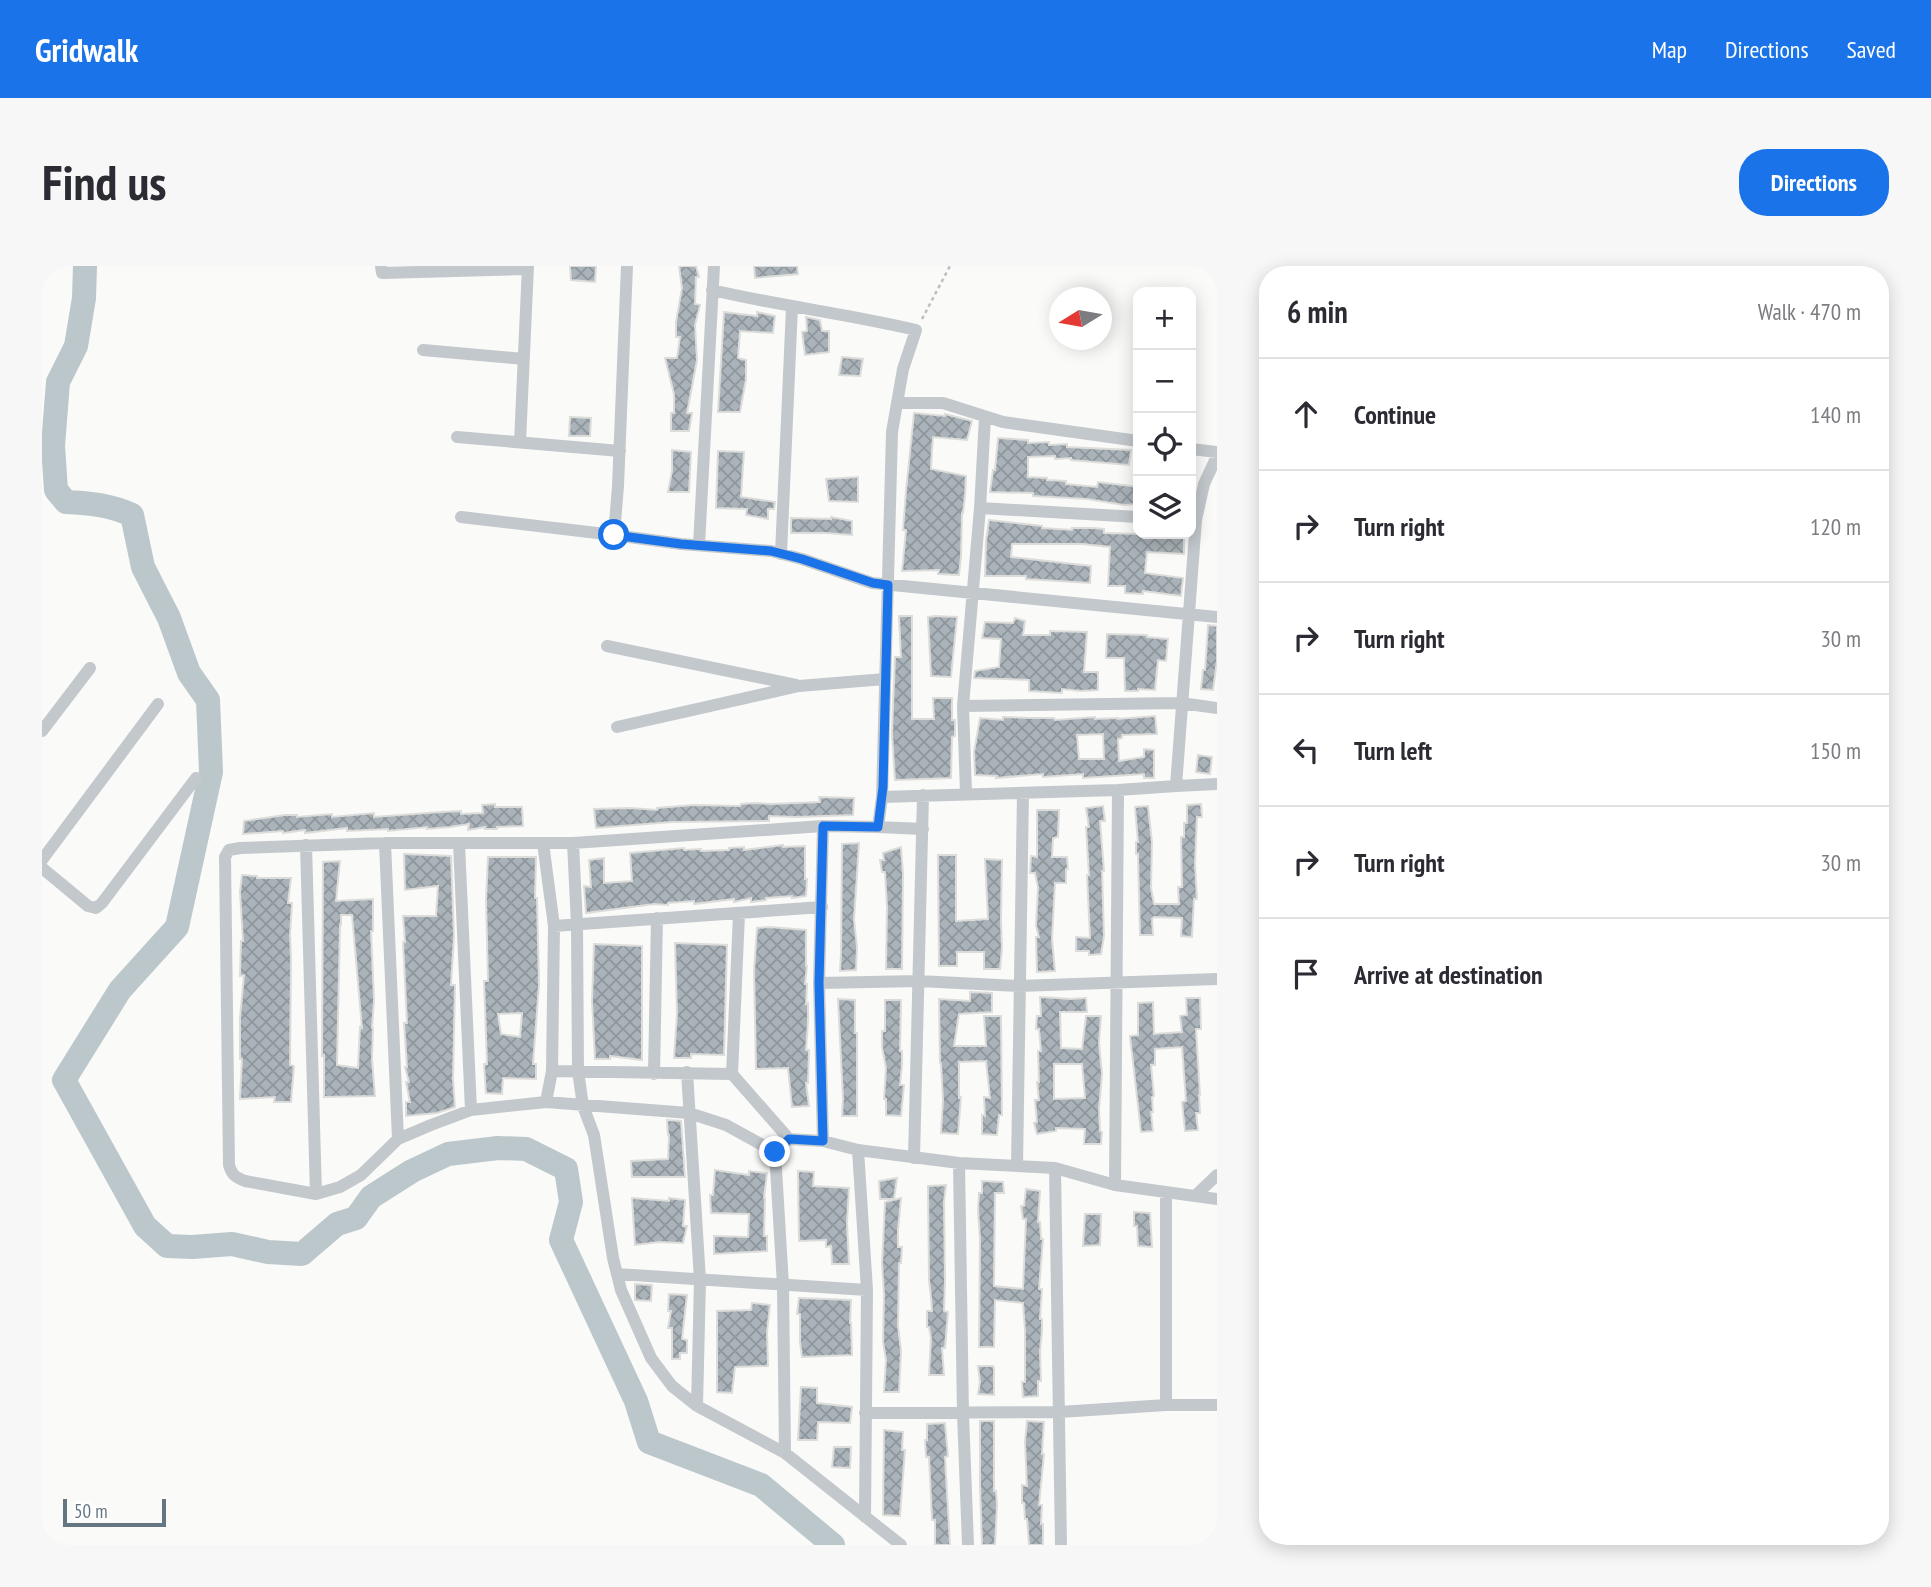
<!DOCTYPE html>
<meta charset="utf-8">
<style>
:root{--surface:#fff;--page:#f7f7f7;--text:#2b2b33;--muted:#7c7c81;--line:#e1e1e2;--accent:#1a73e8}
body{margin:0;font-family:"PT Sans Narrow",sans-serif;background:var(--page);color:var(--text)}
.controls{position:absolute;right:21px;top:21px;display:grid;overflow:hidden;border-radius:14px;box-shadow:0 4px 18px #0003}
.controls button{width:63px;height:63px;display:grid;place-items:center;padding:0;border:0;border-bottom:2px solid var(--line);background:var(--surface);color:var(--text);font:35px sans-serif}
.compass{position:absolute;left:1007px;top:21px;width:63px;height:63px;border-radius:50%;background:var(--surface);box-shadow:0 4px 18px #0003;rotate:259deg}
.scale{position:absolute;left:21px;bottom:18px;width:103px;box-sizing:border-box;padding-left:7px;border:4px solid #657683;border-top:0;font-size:19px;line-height:24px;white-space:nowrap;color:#657683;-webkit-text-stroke:5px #fff;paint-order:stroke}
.stop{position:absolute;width:21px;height:21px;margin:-16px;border:5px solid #1a73e8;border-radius:50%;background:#fff}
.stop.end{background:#1a73e8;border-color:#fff;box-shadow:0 2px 7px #0008}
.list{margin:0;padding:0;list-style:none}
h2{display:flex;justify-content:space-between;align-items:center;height:91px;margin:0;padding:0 28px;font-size:30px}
h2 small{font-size:23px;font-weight:400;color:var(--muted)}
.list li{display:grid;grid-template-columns:46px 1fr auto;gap:21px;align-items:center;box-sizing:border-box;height:112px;padding:0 28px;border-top:2px solid var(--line)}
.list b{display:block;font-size:26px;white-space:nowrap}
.list em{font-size:23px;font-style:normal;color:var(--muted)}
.icon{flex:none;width:38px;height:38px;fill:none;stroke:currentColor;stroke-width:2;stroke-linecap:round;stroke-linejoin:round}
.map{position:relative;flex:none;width:1175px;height:1279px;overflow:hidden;border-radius:28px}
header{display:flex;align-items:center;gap:42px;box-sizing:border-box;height:98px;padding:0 35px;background:var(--accent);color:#fff}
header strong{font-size:33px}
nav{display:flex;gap:38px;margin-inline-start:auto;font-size:24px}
.intro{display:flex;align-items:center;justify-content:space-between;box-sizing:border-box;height:168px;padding:0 42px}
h1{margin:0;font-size:49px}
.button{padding:18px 32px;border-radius:28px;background:var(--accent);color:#fff;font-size:24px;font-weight:700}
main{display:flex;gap:42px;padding:0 42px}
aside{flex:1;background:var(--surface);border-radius:28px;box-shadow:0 4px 18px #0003}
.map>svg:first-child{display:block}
</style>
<header>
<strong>Gridwalk</strong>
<nav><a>Map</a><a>Directions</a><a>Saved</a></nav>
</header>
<div class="intro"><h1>Find us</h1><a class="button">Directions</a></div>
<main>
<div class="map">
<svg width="1175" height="1279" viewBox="0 0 1175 1279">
<defs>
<pattern id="building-cross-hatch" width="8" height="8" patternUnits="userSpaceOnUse" patternTransform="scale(1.75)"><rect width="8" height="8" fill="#aab3b9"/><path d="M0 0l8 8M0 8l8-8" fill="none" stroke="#8e969c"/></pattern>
</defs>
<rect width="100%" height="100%" fill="#fafaf8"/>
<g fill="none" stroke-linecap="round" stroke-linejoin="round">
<!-- river -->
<path stroke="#bbc7cb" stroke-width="24" d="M43 0 42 32 34 80 16 116 11 180 14 224 24 236C48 237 68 239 90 249L101 301 127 352 147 407 166 434 169 506 135 661 78 724 22 814 103 960 125 980 150 981 190 978 226 986 260 988 295 958 314 952 329 931 370 905 406 888 456 882 484 883 524 903 529 936 519 974 594 1135 607 1176 719 1219 791 1279"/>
</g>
<!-- building -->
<path fill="url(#building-cross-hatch)" stroke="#dcdcda" stroke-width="2" fill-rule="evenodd" d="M528 0H554L553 16 529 14Z
M637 0H654L657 11H654L653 38 658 39 653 59 655 94 645 147H650L647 165H629V147H632V128L623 92H635L638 71H634V56L640 22Z
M712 0H755L756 8 713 12Z
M682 46 715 50V46L733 50 731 67 698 65 696 92 704 94V113L698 146H676Z
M764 51 778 54 780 65H787V86L763 89 760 66 765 65Z
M800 91 821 93 818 110 797 109Z
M872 147 903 150V148L930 155 925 174 891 171 890 184 889 203 924 210 923 230 921 247H920L919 291 917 309 896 308 897 304 860 305 864 264H861L864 225Z
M528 151 549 152 548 170H527Z
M956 172 986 174V177L1007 176V179L1025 178V181L1089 184 1087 199 1029 194V192L1013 193V190L986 191V211L1005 212V214L1024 215V218L1055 221 1056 216 1096 221V238L1082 239 1045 233 991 230V227L948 226 951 204H953Z
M630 184 649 186 647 226H626L630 205Z
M676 185 702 186 699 231 733 236 732 243H726V253L704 249 705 243 674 242Z
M816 211V236L787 235 784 213Z
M789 251 810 255V269L784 267H749V252L789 253Z
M947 254 1000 260V262L1030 264V262H1050L1062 263V267L1102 268V270L1128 272V268H1142V288L1105 286 1103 307 1141 312 1139 330 1101 325V328L1083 327V320H1066L1068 281 1040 278H970L969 291 1049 300 1048 317 984 313V310H943L944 275Z
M857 350H870V453H892L891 432H910V454H913V470L910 471 909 512 853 514 850 468 853 391H859Z
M893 350 915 351 909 411 889 410 886 351Z
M973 352 983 355 981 369H1008V365L1045 366 1042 406H1056V424L1039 425 1020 423V427L987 425V414L932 412 933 405 957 401 959 373 940 372 943 356 971 357Z
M1166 359 1175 360V395L1171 424 1159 423 1161 404H1163Z
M1065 368 1105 369V371L1126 373 1124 395 1116 394 1113 424 1096 423V425H1083L1082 392H1064Z
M1113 450 1115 468 1080 469V472L1076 473 1077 495 1102 491V483L1112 484V512H1102V508L1041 512V508L1001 511V508L954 512 955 510 933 509 932 486 938 452 961 454V451L988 452H1012L1013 454 1053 451V453L1076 452V453ZM1061 468 1062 493H1037L1035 469Z
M1156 489 1170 491 1168 508 1154 506Z
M777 531 812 532 811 549 754 551 727 550V555L630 556 554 562 552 543 589 542 615 544V542L652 539 698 540 699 538 712 537 729 538 778 536Z
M453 538V541H480L481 560 455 561V563H443V561L426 564 427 558 408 561 385 563V561L346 565V563L305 565V562L263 567V564L241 567V565L201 568 202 555 243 549H255V551L290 548V551L332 547V551L399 546 419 545V548L441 547 440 539Z
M1159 538 1160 551H1155L1153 597 1155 633H1152L1150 671 1139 670 1140 652 1112 651 1110 653 1111 669H1098L1096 588H1094V576H1096L1093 541 1106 540 1110 576 1109 622 1112 638H1137L1136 621H1140L1139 571H1142V557H1145V539Z
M1061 540 1063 555H1058L1062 605H1060L1062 670 1059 688 1047 689V685H1034V671L1048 672 1045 609H1047L1044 561H1047L1044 542Z
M995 544H1017L1016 571 1011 572 1010 591H1025L1026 603H1024V617H1013L1010 673 1013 705 995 706 994 671H997L994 660 996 621 993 607H988L989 590 995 591Z
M817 577 812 654 815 681 814 704 798 705 799 687 800 578Z
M741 579V581L763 580V613H765L764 630 750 632V630L724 632V634L709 636V632L692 636V633L652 638V635L626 637V639L612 638 544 647 542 620 549 621 547 594 562 592V617L590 615 588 587 642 582V584L659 583V585L687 584V582L702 581V584Z
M859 581 861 608 860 703H844L845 641 843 606H840L838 594H842L841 587Z
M362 588 409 590 412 670 409 719H413L411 813 413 841 395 847 364 850V836H368L364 816H367L363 801H365L362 757H365L361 676H363L361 650H394L396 620 363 624Z
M896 589H914V655L946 653 943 593 960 594 959 654 960 683 958 703H942V686H915V700H897Z
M446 591H494L493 632H495L497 719 491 798H494V813L461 812 460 828 444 827 442 798H445L442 715H446L444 634ZM480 747 478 771 459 768 456 748Z
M298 595 294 635 331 633V665H329L332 734 330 762H331L330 793 333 830 282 831V789L280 790 281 596ZM299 649H310L320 762 318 761 316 802 295 799 298 659H299Z
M200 609 215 610V612H249L246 637H250L248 669 249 693 248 799 252 800 249 836H232L233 831 198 833 200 793H198V752L202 709 198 710 199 675H201L198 626Z
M727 661 764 664V700H765L763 718H765L764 738 766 737V755L764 784H767L766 817H764L767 840 750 841 746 802 714 803 712 705 715 662Z
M633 677 685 679 682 789 649 788V792H632L635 748Z
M552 678 600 680V794L568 790V793H553L550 735Z
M928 726 950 727V746L917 748 912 780H944L942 750H959L960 849H957L955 869 940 868V849L943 850 942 831 948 832 944 795 917 796V832L919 831 916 868 899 867 901 834 899 797H898L897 733 928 735Z
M998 731 1029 733 1044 732 1045 746H1018L1019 782 1040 783 1044 750H1059L1057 777 1060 808 1057 843 1058 865 1060 866 1059 878H1042L1043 863 1014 862V865L995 868 992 857 995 856 993 834H997L995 816H997L996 785H999L997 763H994L995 750H999ZM1012 798H1040L1043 832 1012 833Z
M1144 732H1158L1159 763H1154L1158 829H1157L1158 847H1154L1156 864 1143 865 1140 836 1144 835 1140 781 1113 783V799H1109L1112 830 1110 831 1111 846H1109L1111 865 1099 866 1088 770 1096 769V737L1111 736 1112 768 1140 766 1138 750 1145 749Z
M796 733 813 734V767H815V850H800L801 832Z
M843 734H859L858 785H860V799L858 819H862L859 850 844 849V833H842L844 802 840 781V765H843Z
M625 854 639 855 643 911H590L589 895 626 893 627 869H626Z
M673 904 707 909V905L725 907 722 932H723L722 970H725V985L672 988V970L706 971 707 948 669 947 668 929H671Z
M756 905 772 906 771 920 807 922 805 957 807 998H790L789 980 784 981V974L757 975Z
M855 912 852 933H838L837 915Z
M940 915 961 916 962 927H953L952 1020 981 1023 984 953H981L979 940H982L984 923 998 925 996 956H998L999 973H1001L997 1023H1000L998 1053H1000V1065L998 1085 999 1115H996V1130L981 1131 980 1116H983V1065L981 1037 953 1034 952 1081H937L938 973 936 944 937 927H940Z
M904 919 902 935 903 1014 902 1045 906 1046 903 1082H900L902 1109H887L889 1072 887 1061H885V1045H890L889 1031 887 1014 886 920Z
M590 932 627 935V932L643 934 641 960H645L641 977 617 976 593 979Z
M859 932 856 964V981H860L859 997H857L856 1060 859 1085 857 1126H842L844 1094 841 1076 842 1028 840 998 843 936Z
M1092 946 1108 947 1110 981 1096 980 1095 960H1092Z
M1043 948H1059L1058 979 1041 980Z
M593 1018 610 1019 609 1035 593 1034Z
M627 1028 645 1029 640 1073 645 1074V1087H638V1093H630V1062H626L629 1045H626Z
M757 1032 809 1034 808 1057H809L810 1089 760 1091 758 1076V1048H755Z
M710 1037 728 1039 725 1066 726 1100 693 1101 690 1127 675 1126V1045L709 1044Z
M936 1100H951L952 1102V1129L936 1128 938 1116Z
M759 1121 775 1122V1137L810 1141 808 1157 776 1156 775 1174H756Z
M938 1155H952V1225H954L955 1239 953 1279H940L938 1219Z
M985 1155 1002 1156 1000 1188H1002L997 1239H1000L999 1258H1001V1279H987L985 1253H983L982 1237H980V1219L985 1220 983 1176Z
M903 1157 906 1190 903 1191 908 1279H893V1254H890L887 1191H884L883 1174H885V1158Z
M842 1164 861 1166 860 1184H863L858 1250 841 1249Z
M792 1181H809L808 1202 790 1201Z"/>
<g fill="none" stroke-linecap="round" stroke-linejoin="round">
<!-- path -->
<path stroke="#bbbfc2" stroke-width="2.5" stroke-dasharray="3.5 3.5" stroke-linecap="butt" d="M880 53 908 0"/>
<!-- minor -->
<path stroke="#c3c8cc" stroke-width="12" d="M339 0 340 7 485 3
M585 0 576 220 572 269 639 278 729 285 760 293 830 317 1175 351
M670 24C738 40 807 48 874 64L861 103 850 166 840 531 1076 524 1134 520 1154 254 1162 218 1175 190
M381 84 482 93
M856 137H901L961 156 1096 175
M415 171 578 185
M478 176 486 0
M1149 183 1175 186
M938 242 1096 251
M419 251 572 269
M657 279 672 0
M739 288 750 41
M565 380 754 419
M921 440 1139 437 1175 442
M575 461 757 420 843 413
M0 465 48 402
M1134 520 1175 518
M924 527 921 440 938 242 943 151
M836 561 881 563
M343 577 356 873
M501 577 512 660 510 805 504 836
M531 577 535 659 536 805 541 840 552 869 571 992 579 1024 609 1092 630 1120 655 1140 743 1187 859 1279
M417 578 429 844
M264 579 274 928
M0 594 116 438
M0 602 46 640 54 642 60 637 154 512
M697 648 690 808 747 873 781 875 816 884 917 897 1013 902 1073 919 1175 933
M512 660 780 641
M777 717 877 715 977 720 1175 713
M510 805 690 808
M645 806 658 1014 655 1140
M612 808 615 652
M747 873 733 886 684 859 647 847 504 836 429 844 389 859 356 873 319 909 298 921 274 928 203 915C193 911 190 909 187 899L183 591 187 584 198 582 343 577H531L781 560 836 561 840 531
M781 875 777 717 781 560
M816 884 825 1024 823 1251
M733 886 741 1019 743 1187
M872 892 881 529
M917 897 921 1148 926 1279
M975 899 981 527
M1013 902 1019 1279
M1073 919 1076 524
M1124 926V1139
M1153 930 1175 909
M575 1008 825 1024
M823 1147 1018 1146 1124 1139H1175"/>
</g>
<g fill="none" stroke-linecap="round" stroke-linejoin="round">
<!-- route -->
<path stroke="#1a73e8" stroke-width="9" d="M572 269 639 278 729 285 760 293 831 317 846 319 841 521 836 561 781 560 777 717 781 875 747 873 733 886"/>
</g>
</svg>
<div class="controls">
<button>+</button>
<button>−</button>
<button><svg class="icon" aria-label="locate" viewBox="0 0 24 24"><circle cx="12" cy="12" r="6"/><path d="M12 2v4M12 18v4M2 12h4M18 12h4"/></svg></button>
<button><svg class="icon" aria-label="layers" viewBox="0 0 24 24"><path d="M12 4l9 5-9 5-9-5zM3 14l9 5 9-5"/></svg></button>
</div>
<svg class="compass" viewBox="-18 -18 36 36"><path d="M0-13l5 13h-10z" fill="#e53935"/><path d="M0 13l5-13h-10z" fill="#7c7c81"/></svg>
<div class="scale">50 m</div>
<div class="stop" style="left:572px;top:269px"></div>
<div class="stop end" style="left:733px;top:886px"></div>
</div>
<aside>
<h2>6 min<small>Walk · 470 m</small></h2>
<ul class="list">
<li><svg class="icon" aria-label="ahead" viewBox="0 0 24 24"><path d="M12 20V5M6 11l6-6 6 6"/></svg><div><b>Continue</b></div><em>140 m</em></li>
<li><svg class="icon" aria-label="right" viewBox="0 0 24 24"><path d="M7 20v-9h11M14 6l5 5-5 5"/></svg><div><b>Turn right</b></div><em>120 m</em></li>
<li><svg class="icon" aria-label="right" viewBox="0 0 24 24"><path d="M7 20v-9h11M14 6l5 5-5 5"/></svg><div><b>Turn right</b></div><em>30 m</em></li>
<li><svg class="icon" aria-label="left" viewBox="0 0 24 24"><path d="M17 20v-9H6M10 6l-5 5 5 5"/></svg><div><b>Turn left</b></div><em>150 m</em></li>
<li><svg class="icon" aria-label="right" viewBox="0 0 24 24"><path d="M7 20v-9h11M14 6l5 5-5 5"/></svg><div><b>Turn right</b></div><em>30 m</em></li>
<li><svg class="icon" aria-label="arrive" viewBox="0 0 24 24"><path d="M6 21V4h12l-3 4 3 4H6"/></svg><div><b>Arrive at destination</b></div></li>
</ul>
</aside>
</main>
